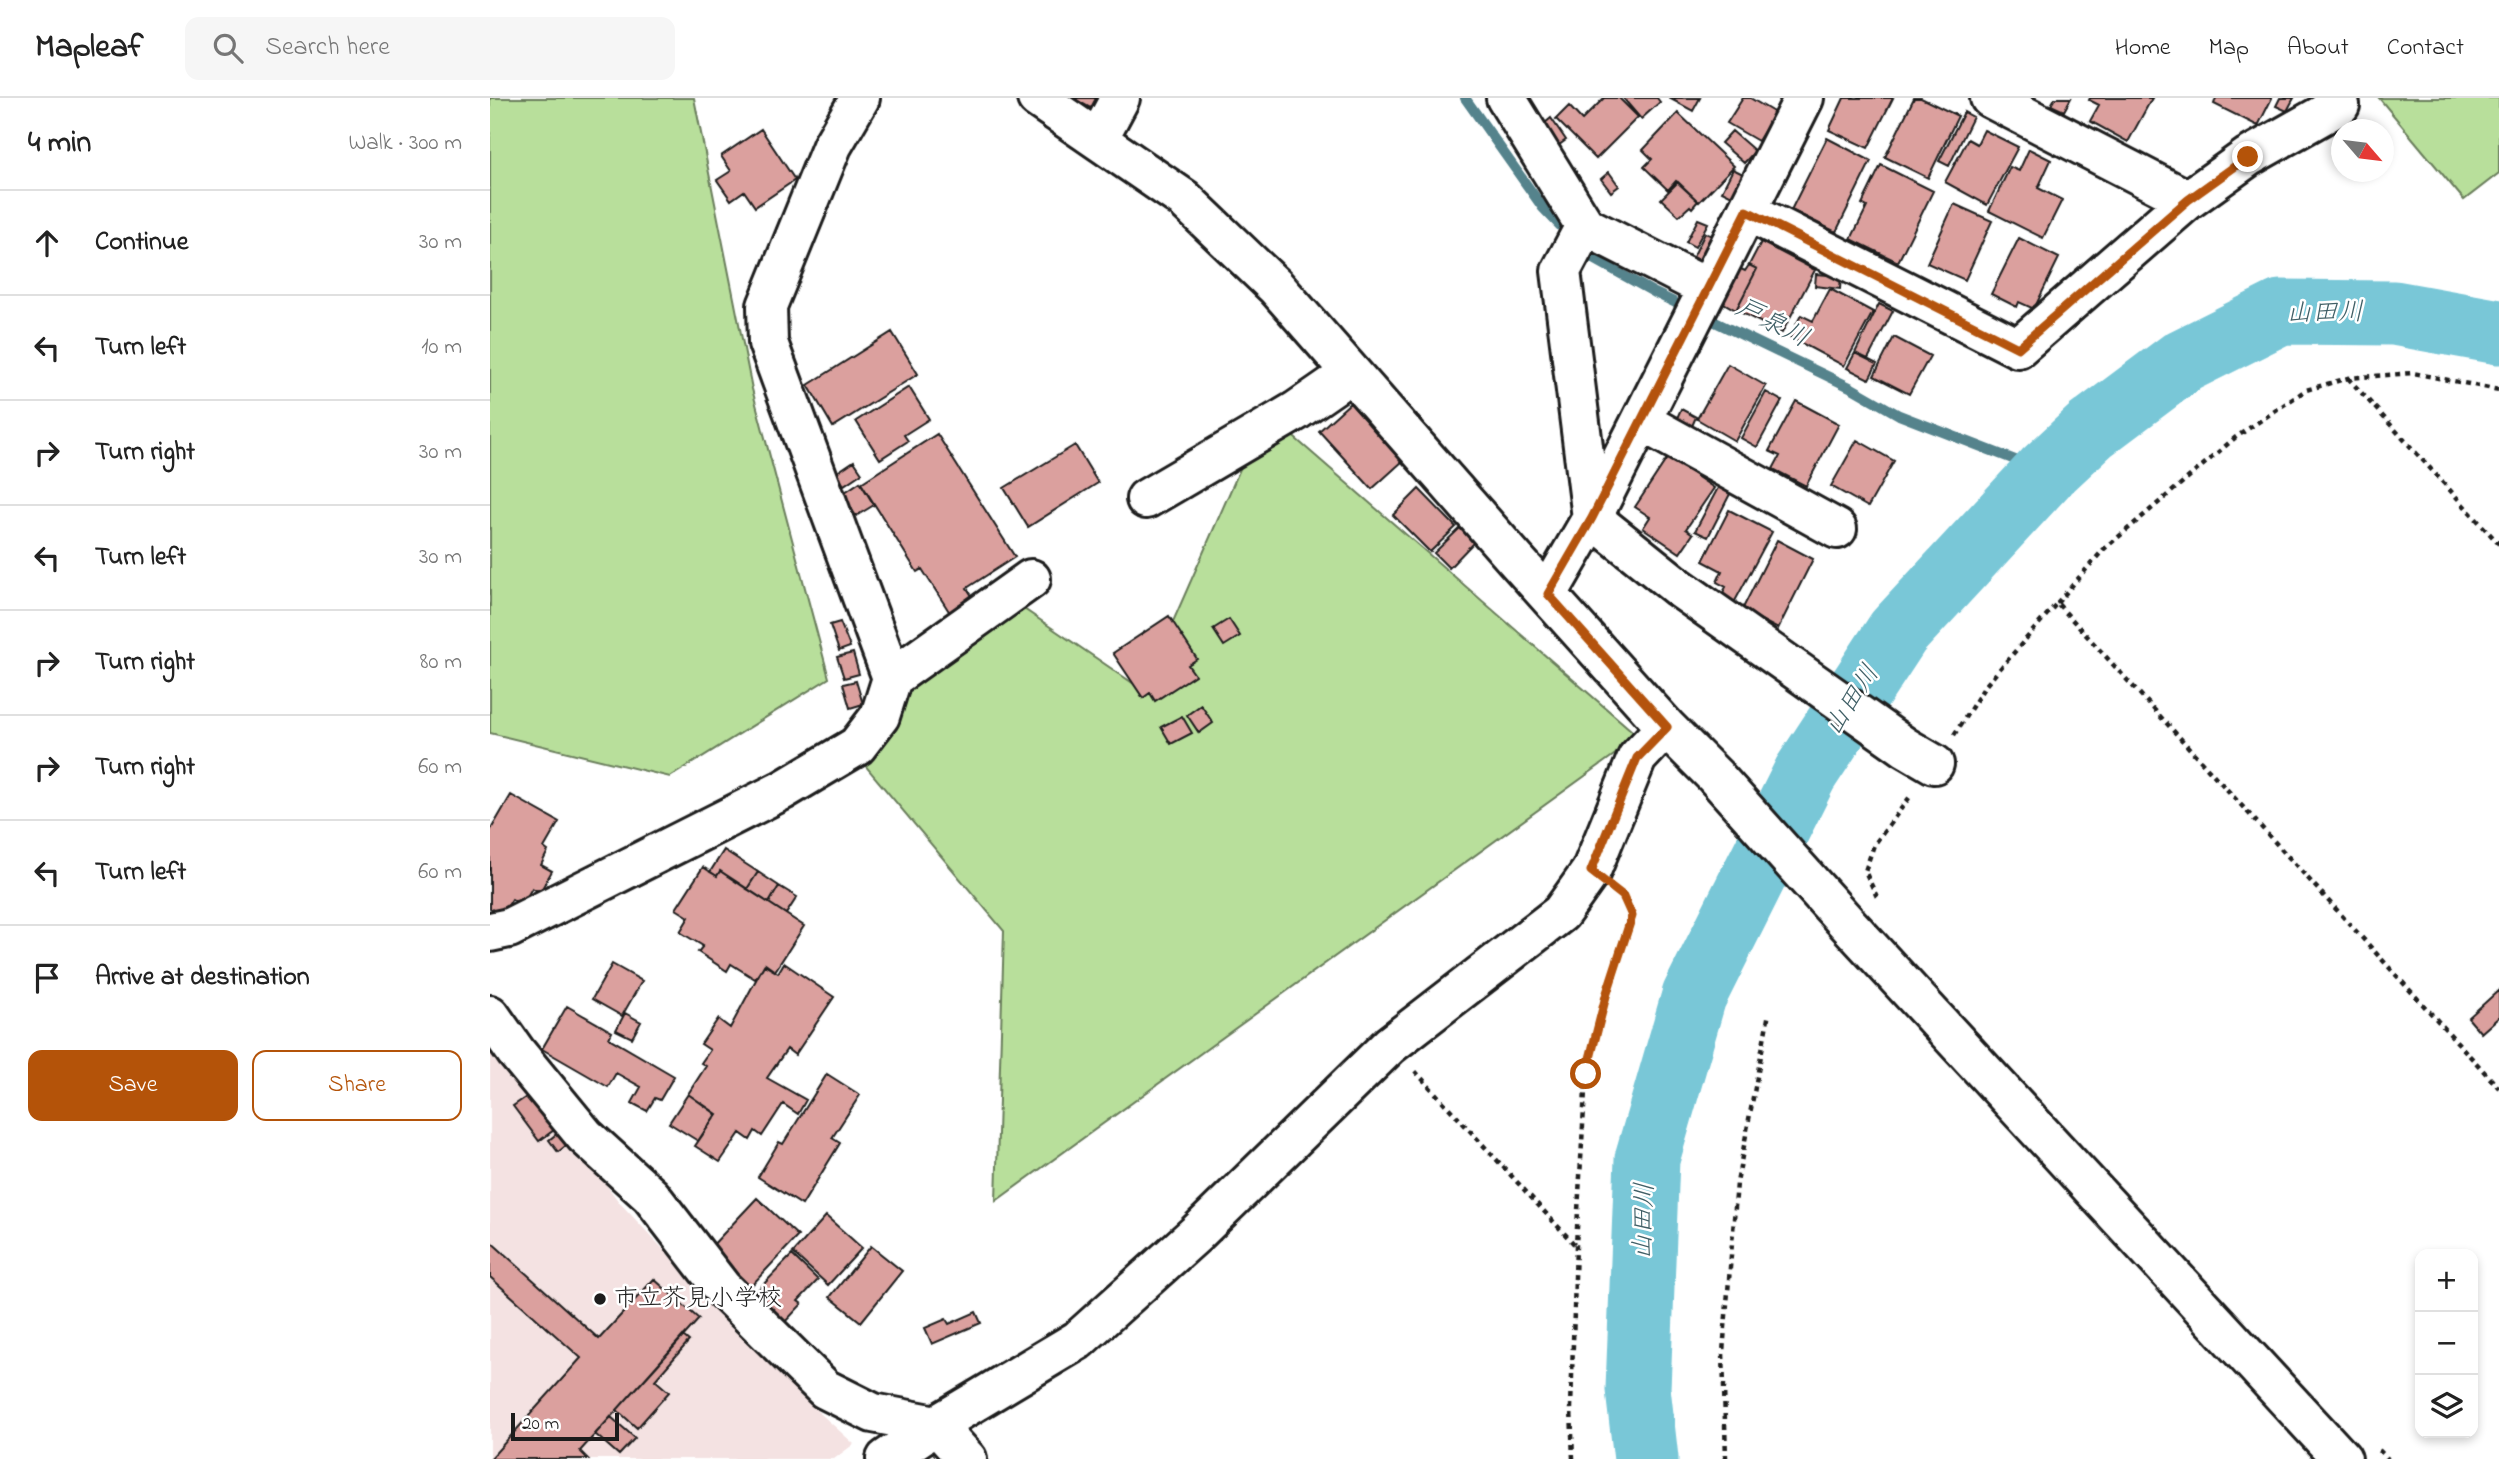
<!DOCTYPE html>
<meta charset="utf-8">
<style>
:root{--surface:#fff;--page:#f6f6f6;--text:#222;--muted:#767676;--line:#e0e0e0;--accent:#b45309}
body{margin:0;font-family:"Indie Flower","Klee One",sans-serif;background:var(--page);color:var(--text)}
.controls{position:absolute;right:21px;bottom:21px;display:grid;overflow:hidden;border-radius:14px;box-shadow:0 4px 10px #0003}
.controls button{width:63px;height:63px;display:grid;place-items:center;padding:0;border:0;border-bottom:2px solid var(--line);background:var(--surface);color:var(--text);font:35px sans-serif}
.compass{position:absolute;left:1841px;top:21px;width:63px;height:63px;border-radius:50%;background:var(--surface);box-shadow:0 4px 10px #0003;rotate:118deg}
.scale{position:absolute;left:21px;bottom:18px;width:108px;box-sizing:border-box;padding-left:7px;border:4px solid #1c1c1c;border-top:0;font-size:19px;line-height:24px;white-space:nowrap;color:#1c1c1c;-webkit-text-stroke:5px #fff;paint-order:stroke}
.stop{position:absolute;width:21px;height:21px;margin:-16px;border:5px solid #b45309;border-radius:50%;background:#fff}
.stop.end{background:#b45309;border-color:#fff;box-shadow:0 2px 7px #0008}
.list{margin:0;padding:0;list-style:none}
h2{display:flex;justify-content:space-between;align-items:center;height:91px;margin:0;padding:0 28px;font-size:30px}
h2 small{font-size:23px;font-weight:400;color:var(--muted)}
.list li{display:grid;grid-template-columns:46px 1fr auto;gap:21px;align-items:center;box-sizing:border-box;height:105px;padding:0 28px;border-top:2px solid var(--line)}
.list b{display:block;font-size:26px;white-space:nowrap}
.list em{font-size:23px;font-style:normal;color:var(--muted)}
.actions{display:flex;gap:14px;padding:21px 28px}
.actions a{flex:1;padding:16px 0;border:2px solid var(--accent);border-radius:14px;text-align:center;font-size:24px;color:var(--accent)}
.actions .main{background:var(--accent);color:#fff}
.icon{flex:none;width:38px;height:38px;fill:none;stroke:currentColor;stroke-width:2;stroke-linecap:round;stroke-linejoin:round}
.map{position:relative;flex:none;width:2009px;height:1361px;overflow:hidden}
header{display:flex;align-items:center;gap:42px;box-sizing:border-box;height:98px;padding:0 35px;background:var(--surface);border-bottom:2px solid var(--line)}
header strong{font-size:33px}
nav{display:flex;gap:38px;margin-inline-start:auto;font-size:24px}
.search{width:490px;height:63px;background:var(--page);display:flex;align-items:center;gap:18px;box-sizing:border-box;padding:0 24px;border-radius:14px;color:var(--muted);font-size:26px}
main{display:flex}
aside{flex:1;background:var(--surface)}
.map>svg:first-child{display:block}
</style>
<header>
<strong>Mapleaf</strong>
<div class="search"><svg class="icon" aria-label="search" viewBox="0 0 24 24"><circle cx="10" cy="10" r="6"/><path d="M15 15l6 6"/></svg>Search here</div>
<nav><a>Home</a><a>Map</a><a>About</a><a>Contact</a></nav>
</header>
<main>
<aside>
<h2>4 min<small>Walk · 300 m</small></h2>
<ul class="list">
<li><svg class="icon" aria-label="ahead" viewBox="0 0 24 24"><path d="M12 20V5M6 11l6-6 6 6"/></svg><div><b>Continue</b></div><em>30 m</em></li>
<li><svg class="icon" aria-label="left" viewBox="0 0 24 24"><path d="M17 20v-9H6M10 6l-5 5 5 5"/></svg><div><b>Turn left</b></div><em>10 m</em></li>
<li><svg class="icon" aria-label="right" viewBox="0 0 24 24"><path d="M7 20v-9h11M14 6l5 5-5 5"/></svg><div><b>Turn right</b></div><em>30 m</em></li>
<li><svg class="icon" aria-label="left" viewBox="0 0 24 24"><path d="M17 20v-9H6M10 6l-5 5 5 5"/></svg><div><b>Turn left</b></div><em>30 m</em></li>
<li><svg class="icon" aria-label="right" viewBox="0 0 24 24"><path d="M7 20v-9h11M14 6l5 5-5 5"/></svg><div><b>Turn right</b></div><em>80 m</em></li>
<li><svg class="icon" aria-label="right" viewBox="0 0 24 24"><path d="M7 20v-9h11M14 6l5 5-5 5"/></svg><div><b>Turn right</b></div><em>60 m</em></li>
<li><svg class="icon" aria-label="left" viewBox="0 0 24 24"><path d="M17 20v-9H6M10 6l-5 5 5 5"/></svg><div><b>Turn left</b></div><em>60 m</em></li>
<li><svg class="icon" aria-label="arrive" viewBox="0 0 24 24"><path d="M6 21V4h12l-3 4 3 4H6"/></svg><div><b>Arrive at destination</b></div></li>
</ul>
<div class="actions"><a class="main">Save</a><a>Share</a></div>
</aside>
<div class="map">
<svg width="2009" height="1361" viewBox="0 0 2009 1361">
<rect width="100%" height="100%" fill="#fff"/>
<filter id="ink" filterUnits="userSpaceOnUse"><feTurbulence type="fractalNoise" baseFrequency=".0143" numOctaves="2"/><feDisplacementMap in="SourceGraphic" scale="14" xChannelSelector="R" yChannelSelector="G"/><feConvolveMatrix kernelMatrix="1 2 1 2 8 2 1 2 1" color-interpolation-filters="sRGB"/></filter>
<g filter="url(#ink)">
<!-- built -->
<path fill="#f4e2e2" d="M0 929 129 1104 310 1297 364 1346 344 1361H0Z"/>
<!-- green -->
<path fill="#b8df9b" stroke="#6a7e5c" stroke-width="2" d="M0 0H204L262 291 339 580 180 679 0 635Z
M1889 0H2009V75L1974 102Z
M775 314 1149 639 506 1103 514 833 353 641 528 507 653 592Z"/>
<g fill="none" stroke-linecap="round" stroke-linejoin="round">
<!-- stream -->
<path stroke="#54838c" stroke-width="10" d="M975 0 1053 110 1100 159 1165 195 1362 290 1409 317 1556 374"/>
<!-- river -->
<path stroke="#79c7d7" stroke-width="65" d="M1156 1361 1148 1291 1157 1061 1204 898 1315 676 1408 534 1556 374 1601 332 1693 263 1791 214 1904 215 2009 234"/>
</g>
<!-- building -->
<path fill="#dba09e" stroke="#1c1c1c" stroke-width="2" d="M582 0H611L604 12Z
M1114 0H1129L1148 19 1106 61 1066 21 1079 8 1092 22Z
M1133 0H1167L1170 4 1151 21Z
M1179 0H1210L1203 13Z
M1253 0H1260L1285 15 1268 43 1237 25Z
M1354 0H1403L1378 50 1339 32Z
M1424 0H1431L1468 18 1438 80 1395 59Z
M1565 0H1581L1574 13 1561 7Z
M1600 0H1662L1638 44 1600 23 1609 7 1599 2Z
M1726 0H1782L1768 28 1724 6Z
M1790 0H1804L1797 13 1786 8Z
M1474 14 1483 19 1459 68 1449 63Z
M1188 15 1244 68 1209 104 1186 83 1178 92 1154 69 1162 61 1153 52Z
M1061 20 1076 42 1069 47 1054 26Z
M271 31 305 82 265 109 254 93 241 102 227 82 241 73 231 58Z
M1494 32 1528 49 1497 107 1455 84 1478 41 1487 46Z
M1242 33 1265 53 1254 65 1231 45Z
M1337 40 1381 63 1346 134 1301 112Z
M1539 51 1561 62 1548 90 1572 102 1553 140 1499 113 1520 69 1529 73Z
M1391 67 1443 93 1408 164 1361 141 1377 109 1372 106Z
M1243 71 1253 76 1242 98 1232 93Z
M1119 74 1129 88 1121 94 1111 81Z
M1188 84 1208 103 1202 110 1200 108 1189 118 1171 101Z
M1464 106 1502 123 1475 182 1437 165Z
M1208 121 1218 125 1205 149 1196 144Z
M1215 135 1223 138 1211 163 1203 159Z
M1529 140 1569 160 1544 211 1529 204 1527 209 1501 196Z
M1271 144 1325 172 1292 235 1246 212 1267 171 1259 167Z
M1259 167 1267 171 1246 212 1232 204 1249 170 1255 173Z
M1326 176 1351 178 1350 191 1325 188Z
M1340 191 1383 214 1354 268 1300 239 1311 217 1323 223Z
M1389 206 1403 213 1378 261 1365 255Z
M402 234 428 276 343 329 318 287Z
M1404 239 1440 258 1419 296 1384 278Z
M1365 255 1387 266 1379 281 1357 270Z
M1238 266 1276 288 1245 343 1207 321Z
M419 289 439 321 414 337 418 343 390 361 366 323Z
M1276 294 1292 303 1267 349 1251 340Z
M1306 303 1349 326 1316 388 1283 371 1290 358 1279 353Z
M860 305 913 363 882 391 829 333Z
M1191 311 1206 319 1202 328 1187 320Z
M447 336 525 459 477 490 484 501 460 515 432 471 427 474 371 385Z
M1367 342 1404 363 1378 409 1341 388Z
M585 347 608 385 538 429 514 390Z
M1178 359 1224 390 1196 431 1203 436 1190 455 1153 430 1160 419 1145 409Z
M364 363 372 375 354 387 346 375Z
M370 384 384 407 366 418 352 396Z
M1229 388 1241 394 1218 439 1205 433Z
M929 391 966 429 940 454 903 417Z
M1239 412 1282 434 1244 505 1231 498 1236 489 1227 484 1232 473 1213 463Z
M971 429 985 443 959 470 944 455Z
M1287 442 1323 461 1288 531 1252 512Z
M679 518 707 561 698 567 705 577 665 603 660 595 653 600 623 555Z
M739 521 750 538 734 548 723 531Z
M350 524 360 549 349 553 340 527Z
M363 555 369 576 354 580 347 559Z
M366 583 373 606 360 610 353 586Z
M711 607 723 625 709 635 697 617Z
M692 618 702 635 681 646 671 629Z
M21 697 69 724 54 750 58 753 51 767 62 773 50 794 42 790 32 807 22 801 12 817 0 810V733Z
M234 752 268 774 257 791 230 773 227 778 220 774Z
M213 769 227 778 230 773 314 828 285 873 275 866 265 881 241 866 237 873 208 854 213 848 190 834 199 819 186 811Z
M268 774 289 788 279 805 257 791Z
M289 788 307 799 296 816 279 805Z
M294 865 344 899 305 957 297 951 277 980 316 1002 308 1016 293 1006 272 1038 265 1033 260 1042 250 1035 230 1064 205 1048 227 1016 198 996 216 968 211 965 220 952 211 946 228 921 240 930 274 867 288 875Z
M122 866 152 883 132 918 102 901Z
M2009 892V919L1991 935 1978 920Z
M77 908 122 934 119 940 184 978 170 1002 165 1000 157 1013 142 1005 151 989 126 975 118 989 52 951Z
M135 915 151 924 142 940 126 932Z
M337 976 370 997 342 1040 350 1045 312 1107 268 1079 289 1044 293 1046Z
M42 995 68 1029 49 1043 23 1008Z
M198 996 226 1016 208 1043 179 1025Z
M69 1034 78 1046 68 1054 59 1042Z
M267 1100 308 1138 260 1189 219 1151Z
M336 1118 372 1150 338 1187 303 1155Z
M0 1143 109 1241 164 1181 209 1221 90 1353 98 1361H0L91 1260 0 1179Z
M381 1148 412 1173 371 1224 340 1199Z
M302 1157 328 1182 308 1203 312 1206 293 1226 263 1197Z
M486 1214 491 1225 442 1246 435 1230 456 1221 459 1226Z
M193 1238 199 1243 165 1282 179 1294 147 1330 127 1312Z
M121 1319 145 1340 129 1357 105 1336Z"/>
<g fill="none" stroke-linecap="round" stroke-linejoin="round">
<defs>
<path id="minor" d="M370 0 342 48 277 208 278 245 402 580
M547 0 694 101 786 189 1025 461 1176 629 1225 678 1357 825 1852 1361
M1016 0 1095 128 1217 190
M1500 0 1698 102
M608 41 630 0
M1257 113 1528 250 1698 102 1758 59 1850 7 1843 0
M1095 128 1071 173 1102 420 1188 489 1415 649 1444 666
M1151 323 1347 431
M656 401 806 313 861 275
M1058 496 1102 420 1314 0
M0 834 19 830 293 692 367 648 390 618 402 580 541 481
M0 917 26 954 95 1038 161 1098 232 1190 335 1291 383 1315 446 1327 477 1361
M396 1361 446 1327 588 1242 707 1135 900 947 1071 815 1101 773 1147 660 1176 629"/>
</defs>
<!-- minor casing -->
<use href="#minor" stroke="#1c1c1c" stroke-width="44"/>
<!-- path -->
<path stroke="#1c1c1c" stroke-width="4.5" stroke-dasharray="5 5" stroke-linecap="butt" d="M1858 280 2009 446
M1567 505 1613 452 1746 339 1816 292 1858 280 1923 275 2009 292
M1464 637 1495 588 1567 505 2009 990
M1387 799 1375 773 1384 747 1422 696
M925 973 1085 1147
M1889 1352 1898 1361
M1083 1361 1081 1310 1086 1147 1096 976 1116 898 1142 818 1134 798 1129 795
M1236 1361 1233 1254 1247 1085 1279 915"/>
<!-- minor -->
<use href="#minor" stroke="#fff" stroke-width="38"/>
</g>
</g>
<g fill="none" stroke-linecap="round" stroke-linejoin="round" filter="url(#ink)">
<!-- route -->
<path stroke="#b45309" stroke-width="9" d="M1096 976 1116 898 1142 818 1133 798 1101 773 1147 660 1177 629 1058 496 1102 420 1257 113 1528 250 1698 102 1758 59"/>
</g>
<!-- markers -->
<circle fill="#1c1c1c" stroke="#fff" stroke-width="2.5" cx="110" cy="1201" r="7"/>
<g text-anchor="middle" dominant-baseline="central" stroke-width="5" stroke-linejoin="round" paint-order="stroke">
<!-- poi labels -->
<g font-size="24" fill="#1c1c1c" stroke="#fff" text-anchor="start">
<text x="124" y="1201">市立芥見小学校</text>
</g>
<!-- water labels -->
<g font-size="26" font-style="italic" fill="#416067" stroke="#fff">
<text transform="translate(1835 216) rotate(-1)">山田川</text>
<text transform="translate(1282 226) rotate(27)">戸泉川</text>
<text transform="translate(1363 603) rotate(-57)">山田川</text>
<text transform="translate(1155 1123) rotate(-88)">山田川</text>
</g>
</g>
</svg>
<div class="controls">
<button>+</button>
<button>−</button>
<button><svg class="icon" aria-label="layers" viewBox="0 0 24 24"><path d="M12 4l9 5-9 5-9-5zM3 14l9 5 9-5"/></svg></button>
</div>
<svg class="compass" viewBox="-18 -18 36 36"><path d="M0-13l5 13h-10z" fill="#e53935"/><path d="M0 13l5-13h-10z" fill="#767676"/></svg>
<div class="scale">20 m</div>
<div class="stop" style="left:1096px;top:976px"></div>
<div class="stop end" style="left:1758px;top:59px"></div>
</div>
</main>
